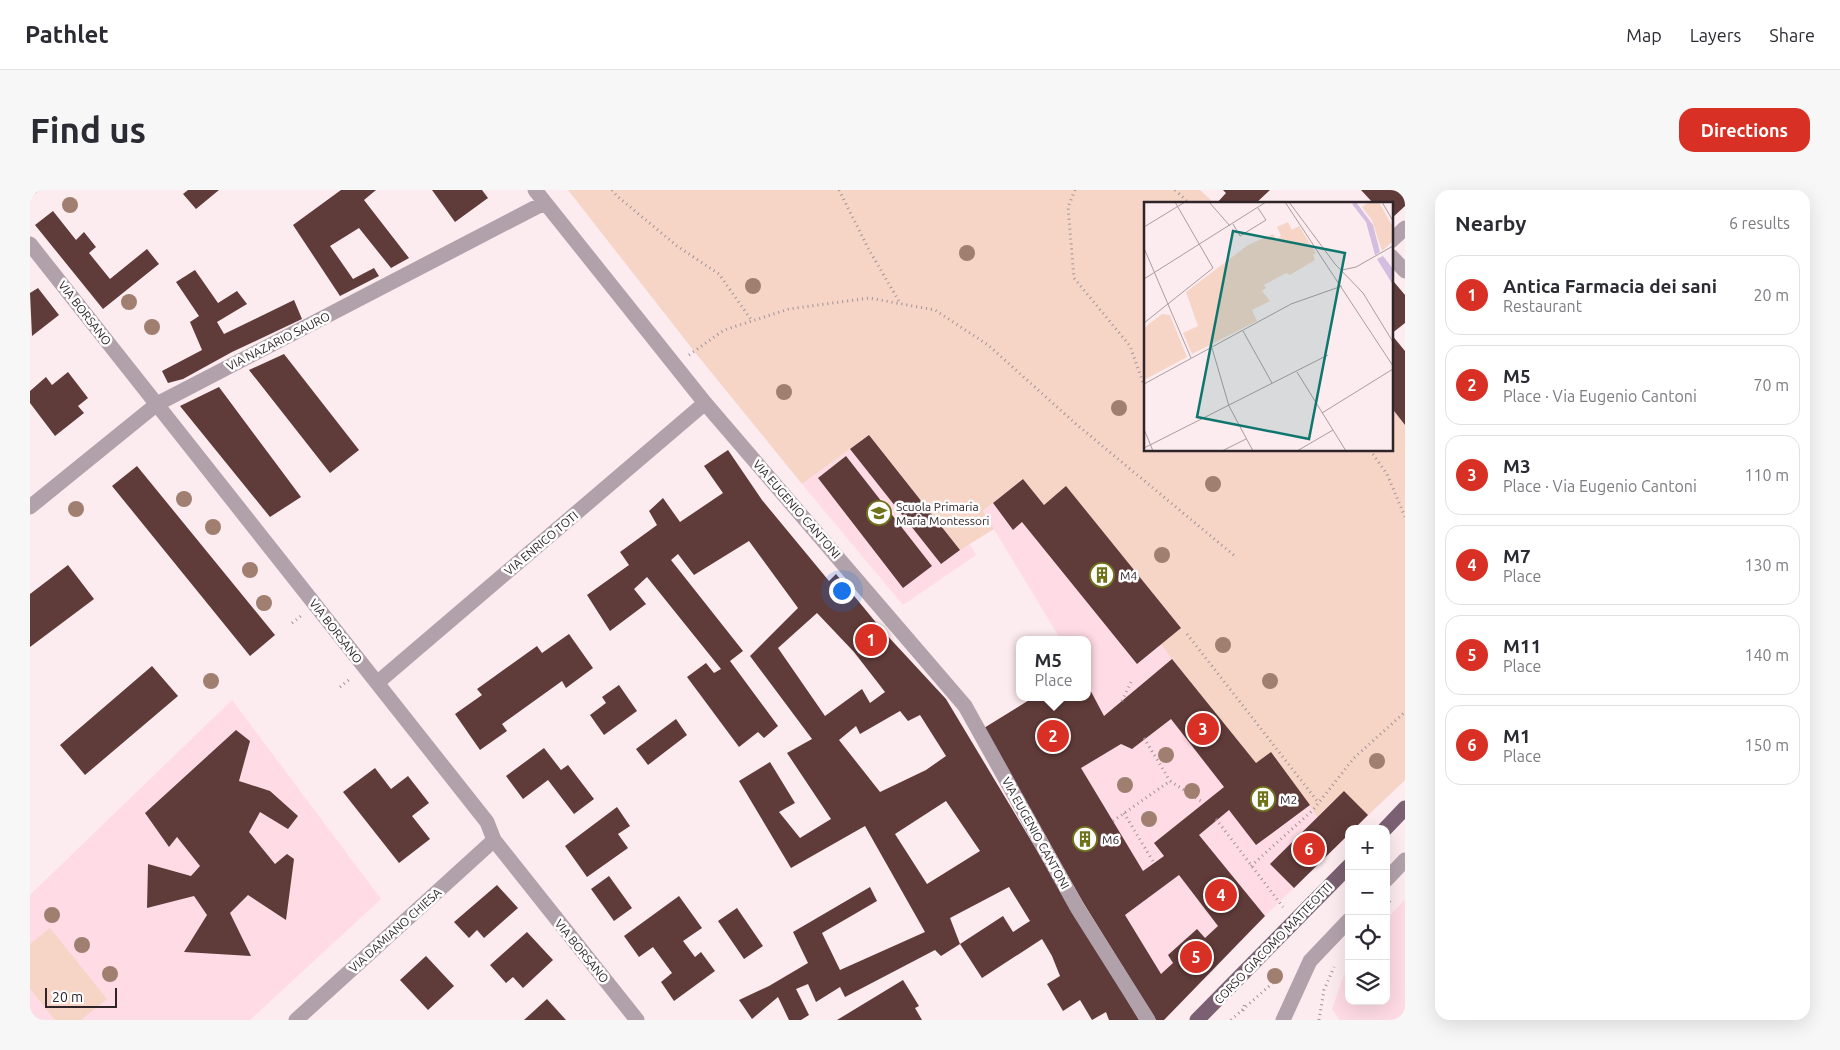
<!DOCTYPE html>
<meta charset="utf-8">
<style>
:root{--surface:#fff;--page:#f7f7f7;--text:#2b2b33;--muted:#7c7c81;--line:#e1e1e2;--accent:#d93025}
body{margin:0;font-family:Ubuntu,sans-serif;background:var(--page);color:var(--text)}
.controls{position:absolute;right:15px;bottom:15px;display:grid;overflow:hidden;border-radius:10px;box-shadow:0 5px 20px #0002}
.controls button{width:45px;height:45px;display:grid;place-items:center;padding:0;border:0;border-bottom:1px solid var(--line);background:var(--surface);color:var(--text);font:25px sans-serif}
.scale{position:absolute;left:15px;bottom:12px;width:72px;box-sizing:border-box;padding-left:5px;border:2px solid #2f2528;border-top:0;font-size:14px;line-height:18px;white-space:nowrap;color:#2f2528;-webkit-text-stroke:4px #fdfdfd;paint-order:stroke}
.you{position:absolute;left:811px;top:400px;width:18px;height:18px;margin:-12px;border:4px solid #fff;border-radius:50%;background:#1a73e8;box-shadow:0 0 0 8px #1a73e833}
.badge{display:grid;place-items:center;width:32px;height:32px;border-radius:50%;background:var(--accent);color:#fff;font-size:16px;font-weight:700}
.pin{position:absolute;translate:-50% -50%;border:2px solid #fff;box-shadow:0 1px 5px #0006}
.popup{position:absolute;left:986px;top:446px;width:75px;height:65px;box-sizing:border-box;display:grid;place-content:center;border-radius:10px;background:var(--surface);filter:drop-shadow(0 1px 4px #0005);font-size:16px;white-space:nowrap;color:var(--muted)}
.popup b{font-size:19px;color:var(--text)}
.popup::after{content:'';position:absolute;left:50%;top:100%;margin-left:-10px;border:10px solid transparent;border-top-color:var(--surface)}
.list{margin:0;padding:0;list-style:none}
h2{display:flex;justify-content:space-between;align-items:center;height:65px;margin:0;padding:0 20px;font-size:21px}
h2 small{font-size:16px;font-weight:400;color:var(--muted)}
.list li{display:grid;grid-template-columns:32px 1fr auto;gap:15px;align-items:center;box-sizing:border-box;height:80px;margin:0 10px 10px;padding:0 10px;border:1px solid var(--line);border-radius:15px}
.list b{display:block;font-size:19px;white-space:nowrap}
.list p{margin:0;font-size:16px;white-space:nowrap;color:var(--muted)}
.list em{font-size:16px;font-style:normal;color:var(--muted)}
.icon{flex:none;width:28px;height:28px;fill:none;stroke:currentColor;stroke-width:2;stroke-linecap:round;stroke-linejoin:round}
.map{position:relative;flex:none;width:1375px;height:830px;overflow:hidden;border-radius:15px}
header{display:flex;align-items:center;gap:30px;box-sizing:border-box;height:70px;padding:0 25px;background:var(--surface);border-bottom:1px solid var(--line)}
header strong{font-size:24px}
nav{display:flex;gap:28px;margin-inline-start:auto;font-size:18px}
.intro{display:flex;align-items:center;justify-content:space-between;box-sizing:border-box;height:120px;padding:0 30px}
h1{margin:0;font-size:35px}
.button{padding:12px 22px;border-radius:15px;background:var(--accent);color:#fff;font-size:18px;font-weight:700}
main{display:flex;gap:30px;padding:0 30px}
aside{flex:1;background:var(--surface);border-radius:15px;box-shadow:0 5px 20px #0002}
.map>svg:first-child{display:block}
</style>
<header>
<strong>Pathlet</strong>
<nav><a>Map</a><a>Layers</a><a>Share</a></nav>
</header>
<div class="intro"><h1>Find us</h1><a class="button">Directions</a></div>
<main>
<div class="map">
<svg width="1375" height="830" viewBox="0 0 1375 830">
<rect width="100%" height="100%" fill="#fcebef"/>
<!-- built -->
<path fill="#ffdbe5" d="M1375 235V590L1324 639H1319V644L1235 726 1134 830H1126L1054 714 954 538 1004 507H1057V450H1031L953 321 993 289 1036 296 1361 260Z
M839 245 929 359 939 353 946 365 873 415 772 294Z
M202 510 351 709 220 830H0V705Z
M1375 709V830H1310L1302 819 1319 771V811H1356V730Z"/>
<!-- green -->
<path fill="#f6d5c7" d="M538 0H1170L1185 14H1115V260H1361V217L1375 235V590L1338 625 1314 601 1287 627 1280 615 1226 573 1142 469 1131 454 1151 438 1036 297 1014 315 992 289 953 321 964 339 930 360 839 245 772 294 664 161Z
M20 738 77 809 51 830H25L0 799V754Z"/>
<!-- building -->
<path fill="#5f3b39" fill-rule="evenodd" d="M0 0H10L3 5Z
M158 0H189L166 19 153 4Z
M311 0H346L334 10 379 68 361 78 329 38 300 56 323 89 344 78 349 86 310 106 263 35Z
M402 0H452L458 8 425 32Z
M1193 0H1240L1225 14H1186L1196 3Z
M1331 0H1375V16L1361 29V14H1344Z
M23 21 46 50 54 42 66 57 59 63 80 89 117 59 129 74 73 119 5 35Z
M165 80 188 113 207 101 217 114 187 132 194 144 264 110 272 129 202 162 153 189 138 193 132 181 172 160 160 132 169 126 146 92Z
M1364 92 1375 105V133L1361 144V94Z
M8 98 29 125 2 146 0 103Z
M1361 144 1375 161V235L1361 217Z
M254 164 329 260 300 283 219 180Z
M38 182 58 208 48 216 54 223 25 246 0 213V201L16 187 22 195Z
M189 197 271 307 240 327 150 216Z
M839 245 930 360 911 374 820 259Z
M698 260 732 310 799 391 806 384 853 441 916 509 1109 830H1079L1076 822 1062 830 1050 810 1033 821 1017 794 1030 786 1022 766 1012 749 952 788 930 754 911 766 905 760 815 807 810 797 786 812 778 794 766 799 779 825 771 830H759L748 807 722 829 709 810 739 796 778 773 763 742 840 697 847 711 792 743 810 780 895 742 835 636 761 678 709 591 740 572 765 613 749 622 770 648 801 629 757 563 782 549 720 466 768 418 719 351 664 385 648 364 641 370 713 461 700 471 748 536 734 548 728 542 709 557 657 487 676 473 684 483 691 479 617 387 604 399 616 414 580 441 557 405 599 375 590 362 627 335 619 321 633 308 650 332 693 303 674 276ZM787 423 824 462 855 502 840 513 832 499 795 526 748 458ZM870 521 878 531 890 525 916 566 896 580 850 602 809 550 826 536 830 544ZM916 611 950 661 897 694 865 644ZM979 697 1000 731 983 742 973 726 930 754 920 728Z
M816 266 902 376 873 398 788 288Z
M107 276 245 445 220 466 82 296Z
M993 289 1014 315 1036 296 1151 438 1107 474 992 332 983 340 963 313Z
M38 375 64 409 0 457V404Z
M539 444 563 478 536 498 532 491 472 534 477 541 450 560 425 524 452 505 447 499 507 456 512 463Z
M1142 469 1226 573 1241 562 1280 615 1226 655 1199 620 1169 645 1235 726 1134 830H1126L1054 714 954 538 1004 507H1057V494L1074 526ZM1141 529 1194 597 1124 653 1134 666 1113 681 1051 578 1091 554 1102 559ZM1149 685 1188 736 1175 748 1167 739 1138 765 1143 773 1131 784 1095 725Z
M122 476 148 506 55 585 30 555Z
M589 495 607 521 574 545 560 525 576 513 572 507Z
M646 529 657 545 618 575 606 559Z
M206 540 220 551 209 591 240 601 268 626 258 639 230 622 219 642 245 674 257 664 264 669 256 730 218 705 200 723 221 766 154 762 177 725 164 706 117 718 118 674 161 686 170 676 147 647 139 657 115 623Z
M514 558 531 580 538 575 564 609 544 624 518 590 493 609 476 586Z
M345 578 361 599 378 586 399 613 382 626 400 649 369 673 313 602Z
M1314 601 1338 625 1324 639H1319V644L1264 698 1240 674Z
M587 617 600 636 588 644 598 658 557 687 535 656Z
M579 686 602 718 584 731 561 699Z
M467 695 488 718 454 748 447 740 439 748 424 732Z
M649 706 672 738 653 751 665 767 671 762 685 781 644 811 631 792 642 783 623 757 609 767 594 746Z
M707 718 733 756 714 769 688 731Z
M497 742 523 770 493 798 483 787 476 793 460 775Z
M396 766 424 796 398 820 370 790Z
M873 790 889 816 885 818 892 830H807Z
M517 809 536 830H494Z"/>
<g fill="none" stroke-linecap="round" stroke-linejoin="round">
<!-- path -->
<path stroke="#a19396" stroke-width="3" stroke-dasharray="1 4" stroke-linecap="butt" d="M582 0 587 6 647 56 689 84 722 131
M809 0 838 58 870 113
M1045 0 1038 17 1044 88 1100 156 1115 198
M1145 0 1160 14
M659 165 694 140 759 119 839 108 905 120 958 155 1046 234 1206 367
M1340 260 1357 284 1375 327
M262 433 271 426
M1157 444 1288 612
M310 497 320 489
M1092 511 1101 492
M1114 548 1140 591
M1094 623 1124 673
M1186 629 1253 717
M1083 631 1140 591 1174 613
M1221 676 1283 620 1324 568 1375 522
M1356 715 1361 710
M1213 821 1215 812
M1201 830 1246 790 1249 793
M1289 830 1294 800 1304 777"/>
<!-- minor -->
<path stroke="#b1a1ab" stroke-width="15" d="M505 0 675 213 935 516 1048 719 1118 830
M1361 51 1375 38
M0 54 457 632 464 650 607 830
M1361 66 1375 81
M0 317 127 214 514 13
M347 493 675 213
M1356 690 1375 670
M266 830 464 650
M1253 830 1280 771 1319 730"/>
<!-- major -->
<path stroke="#7a6072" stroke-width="15" d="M1355 639 1375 618
M1167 830 1319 676"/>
</g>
<!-- trees -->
<g fill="#a07e70">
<circle cx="40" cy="15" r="8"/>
<circle cx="937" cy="63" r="8"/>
<circle cx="723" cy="96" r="8"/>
<circle cx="99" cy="112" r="8"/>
<circle cx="122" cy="137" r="8"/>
<circle cx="754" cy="202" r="8"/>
<circle cx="1089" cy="218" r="8"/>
<circle cx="1183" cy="294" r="8"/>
<circle cx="154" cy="309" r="8"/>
<circle cx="46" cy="319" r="8"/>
<circle cx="183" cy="337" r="8"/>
<circle cx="1132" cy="365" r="8"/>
<circle cx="220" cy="380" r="8"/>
<circle cx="234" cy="413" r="8"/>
<circle cx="1193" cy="455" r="8"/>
<circle cx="181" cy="491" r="8"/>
<circle cx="1240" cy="491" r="8"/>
<circle cx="1136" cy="565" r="8"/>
<circle cx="1347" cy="571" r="8"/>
<circle cx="1095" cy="595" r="8"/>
<circle cx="1162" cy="601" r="8"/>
<circle cx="1119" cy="629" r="8"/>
<circle cx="22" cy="725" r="8"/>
<circle cx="52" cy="755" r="8"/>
<circle cx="80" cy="784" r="8"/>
<circle cx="1245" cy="786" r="8"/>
</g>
<!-- icons -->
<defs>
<symbol id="school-ring" viewBox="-11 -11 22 22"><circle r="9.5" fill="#fdfdfd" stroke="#6e7219" stroke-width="1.5"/><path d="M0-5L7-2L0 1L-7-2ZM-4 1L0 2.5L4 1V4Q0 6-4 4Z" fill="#6e7219"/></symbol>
<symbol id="building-ring" viewBox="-11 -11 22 22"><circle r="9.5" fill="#fdfdfd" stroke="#6e7219" stroke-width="1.5"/><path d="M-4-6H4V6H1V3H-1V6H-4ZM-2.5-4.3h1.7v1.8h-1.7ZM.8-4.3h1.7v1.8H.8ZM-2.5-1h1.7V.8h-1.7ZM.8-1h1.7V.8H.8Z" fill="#6e7219"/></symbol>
</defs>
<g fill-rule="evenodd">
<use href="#school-ring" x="835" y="309" width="28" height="28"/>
<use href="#building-ring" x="1058" y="371" width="28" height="28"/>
<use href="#building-ring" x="1219" y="595" width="28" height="28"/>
<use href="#building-ring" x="1041" y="635" width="28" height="28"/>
</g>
<g text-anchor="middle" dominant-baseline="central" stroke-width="5" stroke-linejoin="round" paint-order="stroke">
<!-- street labels -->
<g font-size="12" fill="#2f2528" stroke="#fdfdfd">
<text transform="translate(55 123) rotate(52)">VIA BORSANO</text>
<text transform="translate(248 151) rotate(-27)">VIA NAZARIO SAURO</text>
<text transform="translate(767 319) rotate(49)">VIA EUGENIO CANTONI</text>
<text transform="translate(511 353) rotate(-40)">VIA ENRICO TOTI</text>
<text transform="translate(306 441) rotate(52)">VIA BORSANO</text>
<text transform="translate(1006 643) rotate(61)">VIA EUGENIO CANTONI</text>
<text transform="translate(365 740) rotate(-42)">VIA DAMIANO CHIESA</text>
<text transform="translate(1243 753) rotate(-46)">CORSO GIACOMO MATTEOTTI</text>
<text transform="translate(552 761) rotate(51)">VIA BORSANO</text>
</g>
<!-- poi labels -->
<g font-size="12" fill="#2f2528" stroke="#fdfdfd" text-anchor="start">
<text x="866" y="316">Scuola Primaria<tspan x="866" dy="14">Maria Montessori</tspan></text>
<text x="1090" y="385">M4</text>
<text x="1250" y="609">M2</text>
<text x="1072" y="649">M6</text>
</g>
</g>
<!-- overview -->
<g transform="translate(1114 12)">
<rect width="249" height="249" fill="#fcebef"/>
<path d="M225 0H235L249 25V39L238 49 228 18 218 5ZM144 20 148 28 155 24 172 51 169 53 171 58 146 73 142 71 120 83 122 86 118 89 126 99 108 108 113 119 48 152 39 131 54 124 42 90 104 43 129 32 132 37 137 34 133 25ZM18 112 26 113 43 155 0 178V126Z" fill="#f6d5c7"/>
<path d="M212 0 229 23 236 50 231 53 222 20 208 2ZM239 54 249 67V83L233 57Z" fill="#d4bdde"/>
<path fill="none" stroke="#aa9c9f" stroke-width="1" d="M65 0 86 24M141 0 249 164M145 0 191 62 219 91 249 140M238 0 249 19M89 22 96 34 122 18 114 6M0 25 41 0M0 46 47 156M198 68 212 65 249 44M0 77 122 0M0 121 69 66 31 0M99 129 128 181M68 146 85 204 109 249M153 170 202 249M0 182 147 102 198 84M178 211 249 167M0 227 9 249M0 246 184 153M78 249 102 237M153 249 189 228"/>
<path fill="#0f766e" fill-opacity="0.15" stroke="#0f766e" stroke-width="2.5" d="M89 29 201 51 165 237 53 215Z"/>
<rect width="249" height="249" fill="none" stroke="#2f2528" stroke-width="2.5"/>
</g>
</svg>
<div class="controls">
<button>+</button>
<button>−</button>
<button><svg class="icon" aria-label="locate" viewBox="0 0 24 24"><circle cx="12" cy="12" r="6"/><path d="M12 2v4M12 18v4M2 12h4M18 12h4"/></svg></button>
<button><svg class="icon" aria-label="layers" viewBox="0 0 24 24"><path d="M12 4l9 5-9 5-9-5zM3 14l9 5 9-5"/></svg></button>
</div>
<div class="scale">20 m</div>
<div class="you"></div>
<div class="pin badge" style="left:841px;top:450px">1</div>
<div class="pin badge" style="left:1023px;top:546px">2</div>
<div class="popup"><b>M5</b>Place</div>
<div class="pin badge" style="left:1173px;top:539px">3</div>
<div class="pin badge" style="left:1191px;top:705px">4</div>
<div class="pin badge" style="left:1166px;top:767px">5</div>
<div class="pin badge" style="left:1279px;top:659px">6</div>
</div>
<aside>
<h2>Nearby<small>6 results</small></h2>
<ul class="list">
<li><span class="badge">1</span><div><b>Antica Farmacia dei sani</b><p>Restaurant</p></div><em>20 m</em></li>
<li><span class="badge">2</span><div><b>M5</b><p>Place · Via Eugenio Cantoni</p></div><em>70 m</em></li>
<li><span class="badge">3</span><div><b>M3</b><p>Place · Via Eugenio Cantoni</p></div><em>110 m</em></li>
<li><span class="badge">4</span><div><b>M7</b><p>Place</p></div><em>130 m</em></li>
<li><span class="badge">5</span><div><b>M11</b><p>Place</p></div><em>140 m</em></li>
<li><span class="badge">6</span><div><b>M1</b><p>Place</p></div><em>150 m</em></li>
</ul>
</aside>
</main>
